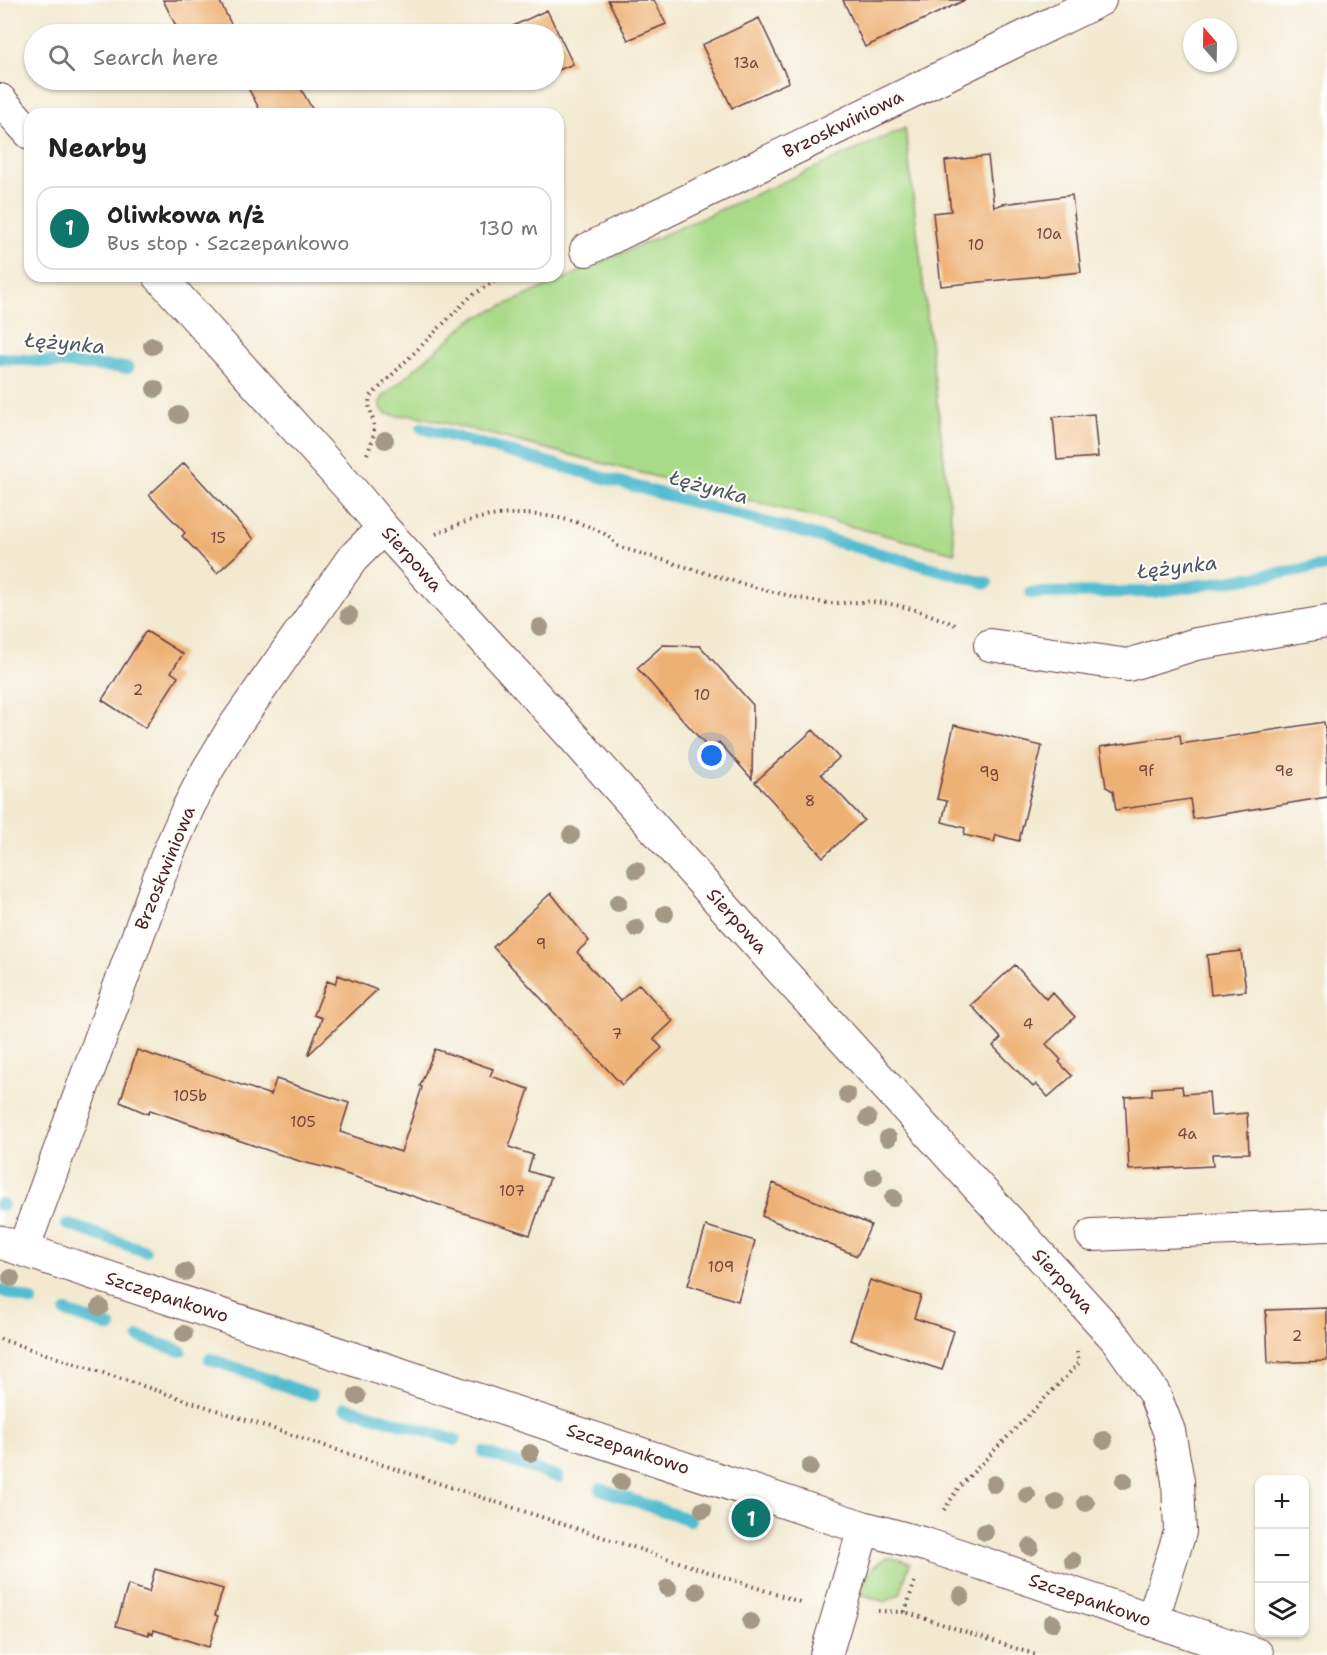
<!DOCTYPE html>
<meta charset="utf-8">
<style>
:root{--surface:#fff;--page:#f2f2f2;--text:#222;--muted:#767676;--line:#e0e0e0;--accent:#0f766e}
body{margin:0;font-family:"Shantell Sans",sans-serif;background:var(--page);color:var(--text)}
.controls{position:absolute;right:18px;bottom:18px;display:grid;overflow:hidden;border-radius:12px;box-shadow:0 2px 4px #0004}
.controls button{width:54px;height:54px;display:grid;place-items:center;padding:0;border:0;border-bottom:2px solid var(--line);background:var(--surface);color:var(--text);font:30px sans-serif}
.compass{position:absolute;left:1183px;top:18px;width:54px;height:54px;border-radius:50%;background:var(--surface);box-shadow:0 2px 4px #0004;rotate:340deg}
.you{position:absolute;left:712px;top:756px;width:21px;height:21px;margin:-15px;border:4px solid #fff;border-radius:50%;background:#1a73e8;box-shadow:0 0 0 9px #1a73e833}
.badge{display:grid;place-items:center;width:39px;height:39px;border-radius:50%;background:var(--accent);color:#fff;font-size:20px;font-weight:700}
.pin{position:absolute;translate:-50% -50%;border:3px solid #fff;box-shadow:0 2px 6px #0006}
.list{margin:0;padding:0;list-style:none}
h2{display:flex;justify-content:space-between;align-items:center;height:78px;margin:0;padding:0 24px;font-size:26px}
h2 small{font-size:20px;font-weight:400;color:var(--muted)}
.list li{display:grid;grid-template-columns:39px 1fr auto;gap:18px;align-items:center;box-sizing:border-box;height:84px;margin:0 12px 12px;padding:0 12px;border:2px solid var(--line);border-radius:18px}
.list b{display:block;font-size:22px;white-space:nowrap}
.list p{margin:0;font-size:20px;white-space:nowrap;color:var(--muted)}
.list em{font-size:20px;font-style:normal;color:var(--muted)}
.icon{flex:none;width:33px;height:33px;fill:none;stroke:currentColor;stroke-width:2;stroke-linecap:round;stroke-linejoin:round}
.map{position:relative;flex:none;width:1327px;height:1655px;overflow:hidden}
.search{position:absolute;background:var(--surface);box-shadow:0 2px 4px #0004;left:24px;top:24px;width:540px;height:66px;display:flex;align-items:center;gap:15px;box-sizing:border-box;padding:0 21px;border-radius:33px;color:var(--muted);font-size:22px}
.panel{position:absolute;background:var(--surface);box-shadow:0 2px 4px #0004;left:24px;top:108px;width:540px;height:174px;border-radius:18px}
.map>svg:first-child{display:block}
</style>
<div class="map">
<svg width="1327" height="1655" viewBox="0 0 1327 1655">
<rect width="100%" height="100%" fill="#fdfcf7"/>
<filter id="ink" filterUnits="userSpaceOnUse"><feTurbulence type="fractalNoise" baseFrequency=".0167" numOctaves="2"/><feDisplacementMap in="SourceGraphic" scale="12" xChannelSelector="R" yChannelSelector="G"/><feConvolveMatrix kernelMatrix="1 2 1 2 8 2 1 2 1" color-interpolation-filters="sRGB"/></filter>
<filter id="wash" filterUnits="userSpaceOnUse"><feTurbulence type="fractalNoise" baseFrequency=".008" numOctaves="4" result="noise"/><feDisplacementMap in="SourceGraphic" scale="24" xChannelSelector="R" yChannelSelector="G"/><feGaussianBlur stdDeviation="1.35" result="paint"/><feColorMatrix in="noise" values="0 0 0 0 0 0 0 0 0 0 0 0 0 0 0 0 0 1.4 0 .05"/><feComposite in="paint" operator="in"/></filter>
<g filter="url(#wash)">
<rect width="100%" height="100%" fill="#f2e9d0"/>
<!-- green -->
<path fill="#a9da88" stroke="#7a7c5a" stroke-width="1.5" d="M905 128 955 553 414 415 398 416 386 414 380 408V402L384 396 471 320Z
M886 1558H893L910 1563 900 1594 885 1602 860 1594C866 1578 870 1566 886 1558Z"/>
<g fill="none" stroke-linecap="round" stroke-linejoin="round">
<!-- stream -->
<path stroke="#53bcd0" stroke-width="12" d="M0 358 128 368
M422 428 987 583
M1031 593 1154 592 1327 566
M0 1204 3 1205
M67 1224 145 1251
M0 1290 32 1301
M66 1312 111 1327
M139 1337 181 1351
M210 1359 312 1395
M345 1407 455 1440
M484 1452 558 1477
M600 1489 690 1520"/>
</g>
<g id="blocks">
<!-- building -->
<path fill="#eeb175" d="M163 0H219L236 34H180Z
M608 0H654L666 24 628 40Z
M843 0H965L865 47Z
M547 10 573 64 554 72V34H496Z
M759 18 789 82 732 108 702 45Z
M244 80H296L315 114H262Z
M988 156 994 207 1003 204 1072 195 1081 272 941 286 933 213 951 211 945 161Z
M1094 414 1098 457 1057 460 1053 417Z
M184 463 254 539 217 573 182 536 185 533 149 495Z
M146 631 183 654 171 672 178 677 145 728 102 700Z
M663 645 700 646 753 705 752 779 719 742 710 750 637 668Z
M1324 722 1327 744V797L1193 819 1190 799 1116 810 1113 791 1106 787 1100 747 1180 735 1181 744Z
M954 725 1042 746 1019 841 996 835 994 842 964 835 965 828 942 822 947 801 937 799Z
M813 730 839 758 821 774 864 820 823 857 755 782Z
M551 893 589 941 577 952 620 1001 639 984 673 1021 654 1039 662 1048 622 1085 493 947Z
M1241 951 1246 991 1211 995 1207 955Z
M1015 965 1046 999 1052 992 1075 1017 1046 1044 1061 1060 1059 1062 1072 1076 1048 1097 1036 1084 1033 1087 993 1046 1001 1038 971 1005Z
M338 975 377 990 308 1055 322 1018 314 1015 327 981 335 984Z
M435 1049 493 1069 490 1076 529 1089 509 1147 533 1155 528 1171 550 1178 530 1235 328 1168 302 1162 150 1110 148 1114 120 1102 137 1050 271 1095 276 1079 349 1103 340 1132 401 1152 422 1087 420 1086Z
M1182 1086 1183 1094 1209 1092 1211 1116 1247 1113 1249 1153 1212 1154 1213 1166 1129 1170 1125 1097 1152 1095V1088Z
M773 1183 871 1225 857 1256 762 1216Z
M706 1226 755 1241 738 1301 688 1285Z
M870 1280 921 1296 914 1318 954 1331 942 1370 850 1340Z
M1327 1308V1361L1268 1363 1266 1310Z
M155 1569 223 1589 215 1615 218 1616 209 1647 154 1630 153 1634 149 1632V1635L116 1626 128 1585 149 1592Z"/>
</g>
</g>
<g filter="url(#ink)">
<use href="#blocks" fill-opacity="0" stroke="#633d44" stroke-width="1.5"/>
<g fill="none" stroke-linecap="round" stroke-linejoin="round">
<defs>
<path id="minor" d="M0 100 30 133
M586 250 1100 0
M159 276 354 493 383 528 576 740 742 927 1117 1340 1154 1393 1169 1431 1178 1481 1180 1532 1152 1621
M990 645 1128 665 1196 644 1327 622
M1092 1235 1327 1225
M23 1250 167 856 188 808 208 769 233 728 352 559 383 528
M826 1655 864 1528"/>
<path id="tertiary" d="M0 1242 864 1528 927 1545 1257 1655"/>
</defs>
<!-- minor casing -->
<use href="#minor" stroke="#633d44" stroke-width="34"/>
<!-- tertiary casing -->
<use href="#tertiary" stroke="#633d44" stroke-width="35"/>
<!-- path -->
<path stroke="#633d44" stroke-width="4" stroke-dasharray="1.5 4.5" stroke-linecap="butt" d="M367 454C373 441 376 430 372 416 370 407 368 407 370 397L472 295 493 282 505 276
M436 534C446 530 456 525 466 522 505 508 564 513 601 532 608 535 613 542 619 547 685 566 751 589 819 602 836 605 856 601 874 602 903 604 932 615 958 626
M0 1339 803 1603
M944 1510 959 1487 1079 1363 1077 1352
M878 1611 905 1612 1036 1655
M905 1612 915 1580"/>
<!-- minor -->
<use href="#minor" stroke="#fff" stroke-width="32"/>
<!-- tertiary -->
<use href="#tertiary" stroke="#fff" stroke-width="33"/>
</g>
<!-- trees -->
<g fill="#a59985">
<circle cx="152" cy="346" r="9"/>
<circle cx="155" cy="389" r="9"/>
<circle cx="179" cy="415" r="9"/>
<circle cx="385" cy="440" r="9"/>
<circle cx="349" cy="615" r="9"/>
<circle cx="540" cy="627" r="9"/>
<circle cx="571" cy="835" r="9"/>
<circle cx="636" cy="870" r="9"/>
<circle cx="618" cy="903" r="9"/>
<circle cx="665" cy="914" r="9"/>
<circle cx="636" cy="928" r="9"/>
<circle cx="847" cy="1095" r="9"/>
<circle cx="868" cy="1118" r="9"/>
<circle cx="888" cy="1138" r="9"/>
<circle cx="874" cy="1177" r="9"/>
<circle cx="893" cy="1198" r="9"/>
<circle cx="185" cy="1272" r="9"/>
<circle cx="11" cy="1278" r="9"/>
<circle cx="100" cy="1307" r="9"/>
<circle cx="184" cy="1334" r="9"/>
<circle cx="357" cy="1396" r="9"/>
<circle cx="1104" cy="1440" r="9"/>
<circle cx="530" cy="1453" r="9"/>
<circle cx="810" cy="1467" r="9"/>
<circle cx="1124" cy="1481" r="9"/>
<circle cx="621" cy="1482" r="9"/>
<circle cx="994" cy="1484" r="9"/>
<circle cx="1027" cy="1495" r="9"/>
<circle cx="1056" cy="1502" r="9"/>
<circle cx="1086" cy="1503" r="9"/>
<circle cx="703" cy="1510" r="9"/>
<circle cx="985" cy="1532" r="9"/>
<circle cx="1030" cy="1547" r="9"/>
<circle cx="1073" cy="1561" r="9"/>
<circle cx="668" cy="1588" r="9"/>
<circle cx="697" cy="1591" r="9"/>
<circle cx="961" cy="1596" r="9"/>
<circle cx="751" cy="1622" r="9"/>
<circle cx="1052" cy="1623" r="9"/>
</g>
</g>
<g text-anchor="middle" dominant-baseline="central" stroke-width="4.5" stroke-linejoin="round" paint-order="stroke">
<!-- number labels -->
<g font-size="15" fill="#73443e">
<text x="746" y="63">13a</text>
<text x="1049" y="234">10a</text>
<text x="976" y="245">10</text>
<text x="218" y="538">15</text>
<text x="138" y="690">2</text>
<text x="702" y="695">10</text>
<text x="1146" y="771">9f</text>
<text x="1284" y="771">9e</text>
<text x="989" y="772">9g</text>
<text x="810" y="801">8</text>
<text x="541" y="944">9</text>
<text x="1028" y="1024">4</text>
<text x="617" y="1034">7</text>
<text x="190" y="1096">105b</text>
<text x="303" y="1122">105</text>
<text x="1187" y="1134">4a</text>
<text x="512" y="1191">107</text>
<text x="721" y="1267">109</text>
<text x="1297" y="1336">2</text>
</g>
<!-- street labels -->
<g font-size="18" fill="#4a1f2b" stroke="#fdfcf7">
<text transform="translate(843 124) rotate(-26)">Brzoskwiniowa</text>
<text transform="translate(412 559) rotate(48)">Sierpowa</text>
<text transform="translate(165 868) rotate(-68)">Brzoskwiniowa</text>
<text transform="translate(737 921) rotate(48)">Sierpowa</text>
<text transform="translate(1063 1281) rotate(47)">Sierpowa</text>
<text transform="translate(167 1297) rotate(18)">Szczepankowo</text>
<text transform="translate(628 1449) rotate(18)">Szczepankowo</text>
<text transform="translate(1090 1600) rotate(19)">Szczepankowo</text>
</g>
<!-- water labels -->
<g font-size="20" font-style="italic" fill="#4d5665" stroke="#fdfcf7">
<text transform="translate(65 343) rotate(5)">Łężynka</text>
<text transform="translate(709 487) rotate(15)">Łężynka</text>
<text transform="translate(1177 567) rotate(-7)">Łężynka</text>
</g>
</g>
</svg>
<div class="controls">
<button>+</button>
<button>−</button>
<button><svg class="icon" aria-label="layers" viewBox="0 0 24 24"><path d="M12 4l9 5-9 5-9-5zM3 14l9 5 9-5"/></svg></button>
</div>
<svg class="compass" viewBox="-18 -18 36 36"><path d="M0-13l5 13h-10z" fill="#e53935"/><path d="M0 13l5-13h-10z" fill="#767676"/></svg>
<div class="you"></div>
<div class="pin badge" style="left:751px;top:1518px">1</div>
<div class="search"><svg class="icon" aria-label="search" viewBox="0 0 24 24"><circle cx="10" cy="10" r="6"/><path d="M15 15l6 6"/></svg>Search here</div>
<section class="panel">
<h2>Nearby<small></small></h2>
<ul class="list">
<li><span class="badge">1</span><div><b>Oliwkowa n/ż</b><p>Bus stop · Szczepankowo</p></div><em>130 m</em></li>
</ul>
</section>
</div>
